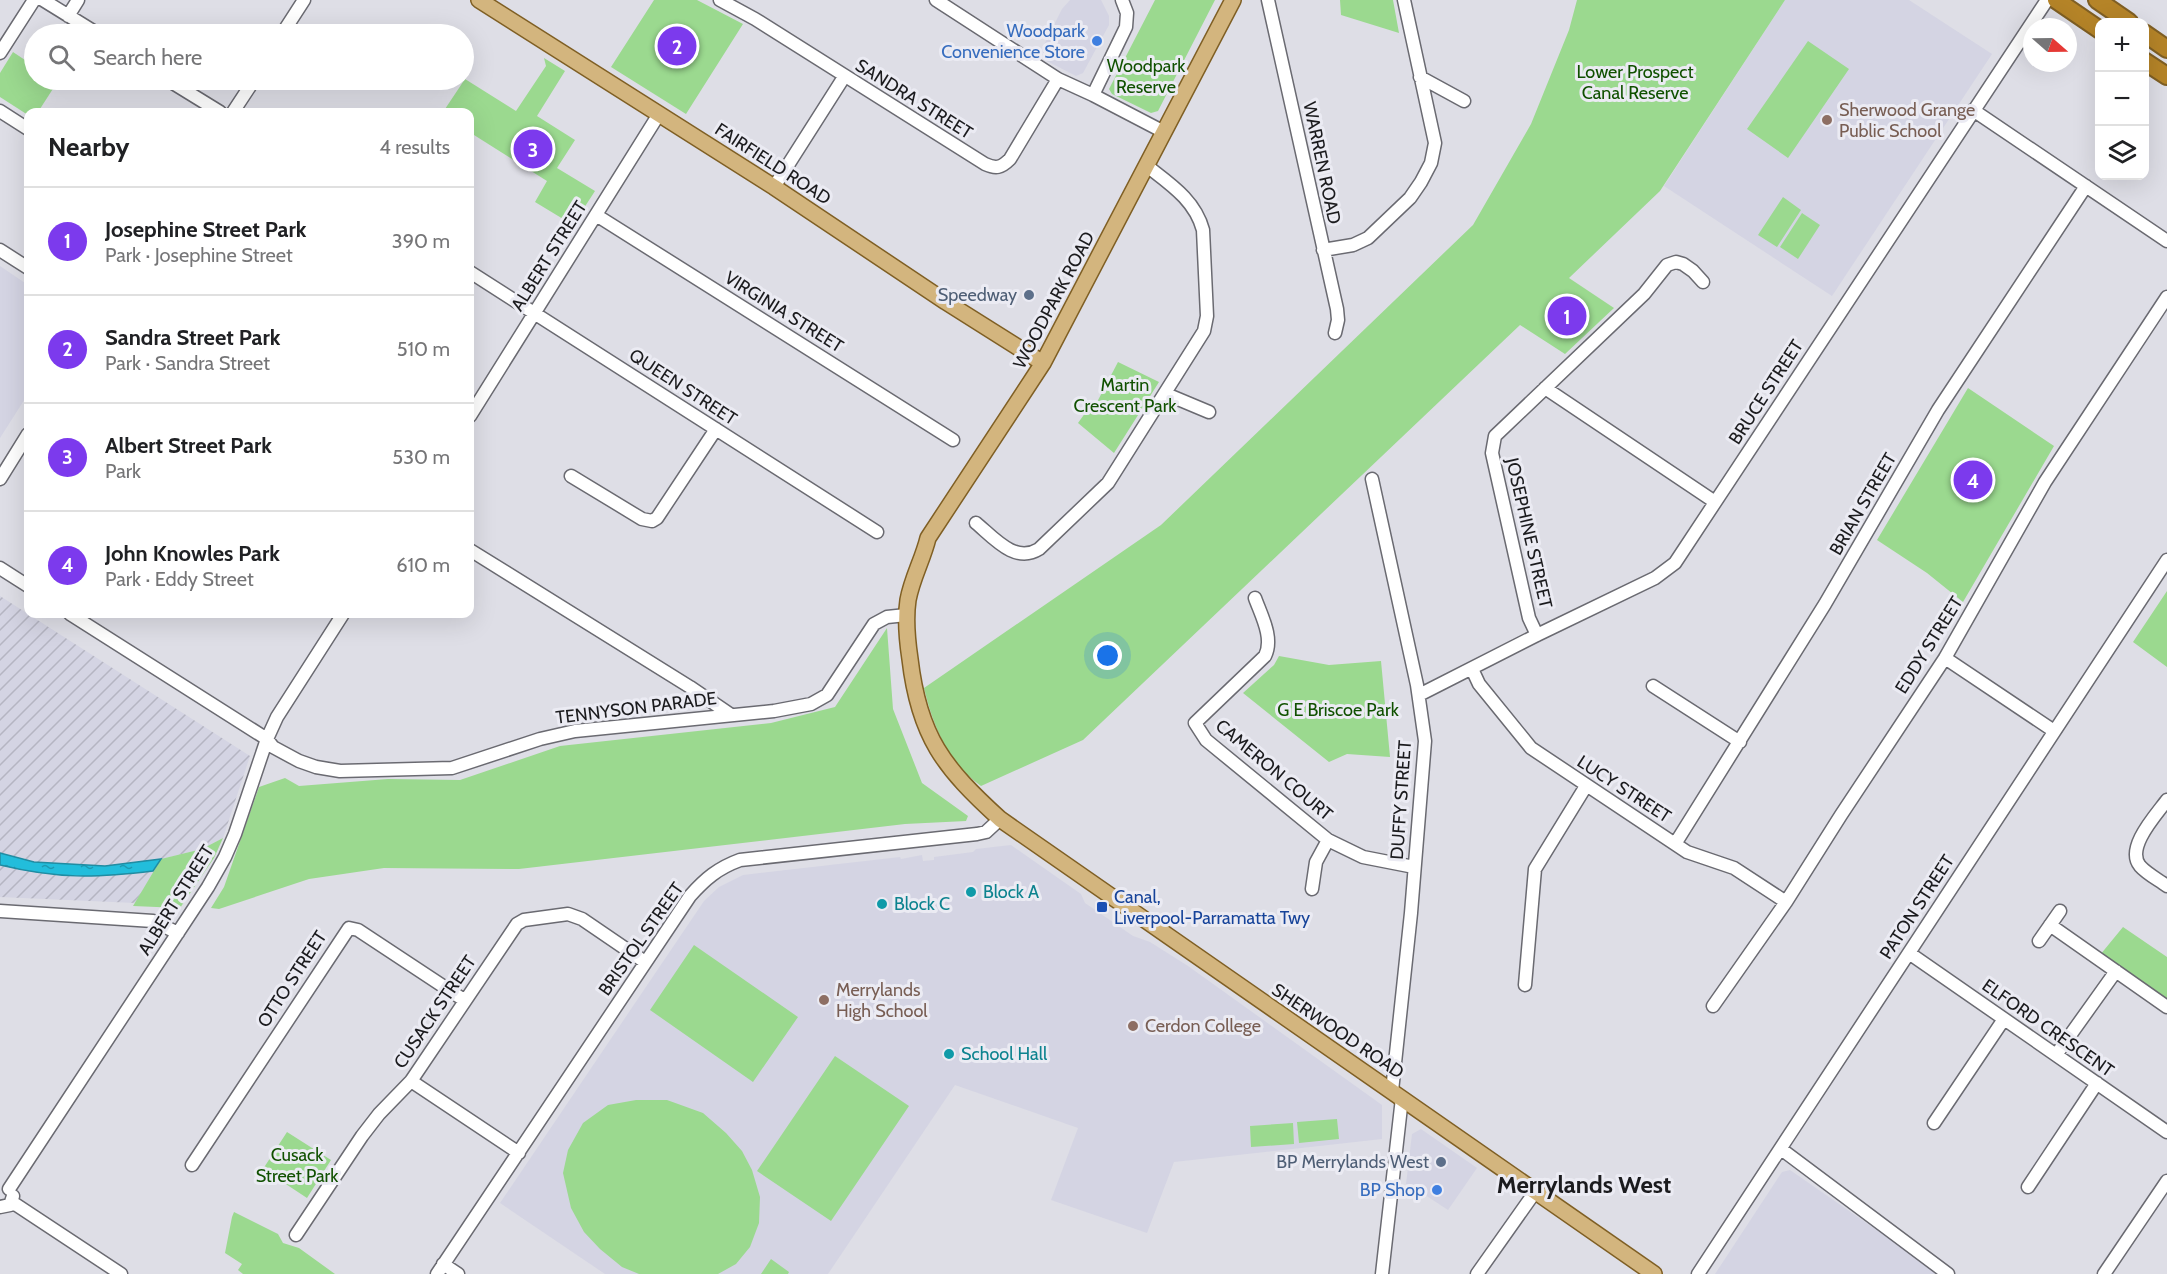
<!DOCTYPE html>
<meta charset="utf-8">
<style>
:root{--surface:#fff;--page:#f2f2f2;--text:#202124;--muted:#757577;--line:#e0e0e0;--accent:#7c3aed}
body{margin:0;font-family:Cabin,sans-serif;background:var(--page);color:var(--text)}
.controls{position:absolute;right:18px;top:18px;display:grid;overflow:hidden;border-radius:12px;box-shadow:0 6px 24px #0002}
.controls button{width:54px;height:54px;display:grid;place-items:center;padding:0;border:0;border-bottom:2px solid var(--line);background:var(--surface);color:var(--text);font:30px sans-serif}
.compass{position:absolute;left:2023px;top:18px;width:54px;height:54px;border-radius:50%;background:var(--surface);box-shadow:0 6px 24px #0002;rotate:110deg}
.you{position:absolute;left:1108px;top:656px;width:21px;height:21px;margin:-15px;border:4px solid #fff;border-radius:50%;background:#1a73e8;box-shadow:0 0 0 9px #1a73e833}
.badge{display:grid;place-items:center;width:39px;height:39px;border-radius:50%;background:var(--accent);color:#fff;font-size:20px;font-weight:700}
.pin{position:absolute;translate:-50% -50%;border:3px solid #fff;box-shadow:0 2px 6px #0006}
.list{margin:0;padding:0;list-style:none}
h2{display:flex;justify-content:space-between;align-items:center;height:78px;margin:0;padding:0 24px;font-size:26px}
h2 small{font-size:20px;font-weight:400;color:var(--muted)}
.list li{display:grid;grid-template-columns:39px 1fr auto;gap:18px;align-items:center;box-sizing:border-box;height:108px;padding:0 24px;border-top:2px solid var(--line)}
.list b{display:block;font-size:22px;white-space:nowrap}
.list p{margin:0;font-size:20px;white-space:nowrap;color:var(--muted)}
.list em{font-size:20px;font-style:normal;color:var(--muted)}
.icon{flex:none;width:33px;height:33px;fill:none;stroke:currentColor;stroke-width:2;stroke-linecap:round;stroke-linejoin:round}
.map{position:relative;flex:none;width:2167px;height:1274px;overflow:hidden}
.search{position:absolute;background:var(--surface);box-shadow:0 6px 24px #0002;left:24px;top:24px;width:450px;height:66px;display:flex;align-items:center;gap:15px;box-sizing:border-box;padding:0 21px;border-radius:33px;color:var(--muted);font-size:22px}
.panel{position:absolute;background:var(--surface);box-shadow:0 6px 24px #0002;left:24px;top:108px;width:450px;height:510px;border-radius:12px}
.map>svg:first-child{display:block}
</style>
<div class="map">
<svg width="2167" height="1274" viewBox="0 0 2167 1274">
<defs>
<pattern id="industrial-furrows" width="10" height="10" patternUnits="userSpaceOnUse" patternTransform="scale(1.5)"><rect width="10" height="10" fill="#d4d4e3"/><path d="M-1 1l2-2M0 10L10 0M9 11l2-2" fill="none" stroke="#b5b5c2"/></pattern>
<pattern id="water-ripples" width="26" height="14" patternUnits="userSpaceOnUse" patternTransform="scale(1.5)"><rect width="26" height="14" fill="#22bddb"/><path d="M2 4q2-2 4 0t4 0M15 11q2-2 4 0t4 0" fill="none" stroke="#1d99b1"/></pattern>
</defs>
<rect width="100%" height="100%" fill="#dedee6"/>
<!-- built -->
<path fill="#d4d4e3" d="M1070 0H1101L1109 16V25L1083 73 1076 76 1043 59 1042 49 1062 9Z
M1785 0H1909L1992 54 1832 296 1664 186Z
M0 266 28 285V394L0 438Z
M1011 845 1081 894 1085 903 1133 936 1150 942 1188 966 1382 1105V1139L1174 1162 1147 1233 1051 1200 1078 1128 955 1085 828 1274H605L500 1203 704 901 719 887 743 875 900 857 901 859 922 855 923 861 934 860V857L973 852 976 849Z
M1421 1129 1477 1168 1448 1210 1410 1185 1406 1184 1412 1134Z
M1790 1170 1940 1274H1715L1782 1172Z"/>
<!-- industrial -->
<path fill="url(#industrial-furrows)" d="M0 596 250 756 223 838 202 849 162 859 135 903 0 897Z"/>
<!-- park -->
<path fill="#9bd98f" d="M654 0H697L743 24 686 114 611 67Z
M1155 0H1215L1158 111 1151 113 1112 94 1109 89Z
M1340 0H1393L1399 33 1341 15Z
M1577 0H1785L1660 191 1569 278 1614 308 1565 354 1520 325 1083 740 981 786C948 763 933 726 924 688L1161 525 1473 225 1531 124 1569 30Z
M1808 41 1849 69 1788 158 1747 129Z
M13 52 34 66V80L58 81 38 112H28V115L0 97V73Z
M544 58 565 71 537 116 575 140 557 168 595 191 573 225 535 202 547 181 474 135 470 141V112H443L465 79 516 111 546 66Z
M1783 197 1801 210 1777 247 1758 235Z
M1802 213 1820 225 1798 259 1780 247Z
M1118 362 1159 382 1114 453 1078 423 1093 402 1096 404Z
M1968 388 2054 446 1963 602 1927 573 1877 540Z
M2167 591V667L2133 642Z
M887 628 893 709 922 783 968 816 966 821 905 824 519 869 384 868 309 879 219 909 211 908 224 887 259 787 285 778 299 786 388 779 460 780 560 746 771 723 835 707Z
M1279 656 1329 665 1381 661 1390 757 1347 754 1329 762 1243 693 1274 665Z
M223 838 214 858 180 908 133 906 161 859 202 849Z
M2123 927 2167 957V1006L2100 955Z
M694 945 798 1017 753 1082 650 1010Z
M835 1056 909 1106 831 1221 757 1171Z
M636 1100H667L703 1113 726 1133 742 1151 752 1170 760 1197 759 1223 750 1247 736 1264 718 1274H639L622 1267 600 1249 584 1232 571 1208 563 1173 568 1150 583 1123 608 1105Z
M1337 1119 1339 1139 1299 1143 1297 1122Z
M1293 1123 1294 1144 1251 1147 1250 1126Z
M287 1132 331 1160 307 1198 263 1169Z
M234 1212 278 1234 283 1243 299 1248 335 1274H243L238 1270 242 1264 225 1253 232 1217Z
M771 1259 789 1272 788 1274H761Z"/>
<!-- water -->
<path fill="url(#water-ripples)" stroke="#208ca2" stroke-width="1.5" d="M0 853 34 862 105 866 161 859 153 871C95 878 58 879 0 865Z"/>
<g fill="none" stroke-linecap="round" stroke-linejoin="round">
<defs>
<path id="minor" d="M43 0 98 34
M720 0 755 19 985 164C996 169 1001 168 1010 159L1058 79
M936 0 1058 79 1093 95 1164 132
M1268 0 1337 309 1338 320 1335 333
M68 16 78 0
M282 34 304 0
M0 53 34 0
M1420 77 1464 101
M168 80 220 112
M1093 95 1126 27 1127 13 1122 0
M1973 110 2167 241
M0 111 28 129
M233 112 254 80
M774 187 844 77
M596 215 953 440
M0 250 28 268
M1323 250 1353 245 1368 238 1410 198 1421 182 1431 163 1435 143 1404 0
M470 272 877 532
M1545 388 1715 502
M1166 394 1209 412
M470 416 659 114
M571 476 642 519 652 521 657 518 716 429
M0 479 28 434
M1372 479 1417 685 1425 741 1411 913 1392 1091
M976 523C994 538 1015 564 1039 549L1108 483 1204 331 1207 316 1203 230C1195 200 1170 184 1147 166
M470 550 690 687 731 715
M0 568 28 586
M1255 598C1261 615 1274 638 1265 656L1195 723 1206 740 1328 840 1363 857 1414 867
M70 614 267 739 273 747 299 761 316 767 340 771 452 768 540 739 575 731 774 711 811 704 827 695 874 624 887 617 906 615
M1537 635 1529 618 1492 453 1495 436 1644 294 1667 265 1676 262 1683 264 1693 271 1703 282
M1945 658 2054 731
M1472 669 1479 684 1531 748 1687 852 1734 868 1786 902
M1653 686 1740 742
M1419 695 1537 635 1655 578 1675 563 2047 0
M2167 800C2156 815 2125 848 2140 866 2147 874 2159 880 2167 886
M1675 844 1825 604 1938 410 2086 186
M1312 889 1316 862 1328 840
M0 911 153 921 178 933
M2050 925 2167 1007
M2039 941 2060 911
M1909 953 2167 1132
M1525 985 1535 869 1586 786
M1713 1006 1786 902 1841 815 1945 658 2045 482 2167 297
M2056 1055 2116 971
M411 1081 519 1153
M1934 1123 2004 1019
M1781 1149 1948 1274
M192 1165 349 928 358 930 464 1000
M2028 1187 2097 1083
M9 1189 208 887 225 857 235 834 267 739 277 717 343 614
M12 1202 121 1274
M0 1207 10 1205 13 1196
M296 1235 362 1136 379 1114 411 1081 517 924 524 920 568 914 582 919 645 962
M443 1264 458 1274
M437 1274 690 896C705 879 718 868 740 860L977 834 986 832 1000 819
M1382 1274 1402 1098
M1477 1274 1535 1192
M1698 1274 2167 560
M2104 1274 2167 1181"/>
<path id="major" d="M479 0 774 187 946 302 1043 363
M1233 0 1043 363 928 538C923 559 912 578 908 600 905 620 907 639 910 659 919 737 944 768 1000 819L1654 1274"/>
<path id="highway" d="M2056 0 2100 30
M2097 0 2129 22
M2144 33 2167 49
M2144 61 2167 76"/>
</defs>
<!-- minor casing -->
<use href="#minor" stroke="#6a6a71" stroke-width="15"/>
<!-- major casing -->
<use href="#major" stroke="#7f5f24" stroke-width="18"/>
<!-- highway casing -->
<use href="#highway" stroke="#7f5f24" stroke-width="20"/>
<!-- minor -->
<use href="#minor" stroke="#fff" stroke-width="12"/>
<!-- major -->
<use href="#major" stroke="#d3b57e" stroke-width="15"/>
<!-- highway -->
<use href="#highway" stroke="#b58428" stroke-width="16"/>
</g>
<!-- markers -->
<g fill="#3f7fe0" stroke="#ebebf3" stroke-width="2">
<circle cx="1097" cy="41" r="6"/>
<circle cx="1437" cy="1190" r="6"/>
</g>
<g fill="#8d6e63" stroke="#ebebf3" stroke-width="2">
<circle cx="1827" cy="120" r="6"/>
<circle cx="824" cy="1000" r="6"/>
<circle cx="1133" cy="1026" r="6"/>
</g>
<g fill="#5c6f8a" stroke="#ebebf3" stroke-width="2">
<circle cx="1029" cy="295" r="6"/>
<circle cx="1441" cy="1162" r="6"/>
</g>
<g fill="#0f9aa8" stroke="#ebebf3" stroke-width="2">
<circle cx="971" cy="892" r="6"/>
<circle cx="882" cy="904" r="6"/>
<circle cx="949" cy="1054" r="6"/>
</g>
<rect fill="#1a4fb4" stroke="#ebebf3" stroke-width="2" x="1096" y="901" width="12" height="12" rx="3"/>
<g text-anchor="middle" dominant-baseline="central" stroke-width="6" stroke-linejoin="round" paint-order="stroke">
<!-- shop labels -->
<g font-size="18" fill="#366cbe" stroke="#ebebf3" text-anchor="end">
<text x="1085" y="31">Woodpark<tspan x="1085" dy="21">Convenience Store</tspan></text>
<text x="1425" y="1190">BP Shop</text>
</g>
<!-- park labels -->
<g font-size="18" fill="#105100" stroke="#ebebf3">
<text x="1146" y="66">Woodpark<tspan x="1146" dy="21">Reserve</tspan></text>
<text x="1635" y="72">Lower Prospect<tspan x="1635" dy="21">Canal Reserve</tspan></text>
<text x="1125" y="385">Martin<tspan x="1125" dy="21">Crescent Park</tspan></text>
<text x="1338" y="710">G E Briscoe Park</text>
<text x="297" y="1155">Cusack<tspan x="297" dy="21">Street Park</tspan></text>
</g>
<!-- street labels -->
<g font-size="18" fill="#1b1b1e" stroke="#ebebf3">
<text transform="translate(914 99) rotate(32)">SANDRA STREET</text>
<text transform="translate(1322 163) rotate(78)">WARREN ROAD</text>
<text transform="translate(773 164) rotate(33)">FAIRFIELD ROAD</text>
<text transform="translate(549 256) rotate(-58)">ALBERT STREET</text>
<text transform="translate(1054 300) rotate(-62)">WOODPARK ROAD</text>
<text transform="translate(784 312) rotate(32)">VIRGINIA STREET</text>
<text transform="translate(683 387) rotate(33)">QUEEN STREET</text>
<text transform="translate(1766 392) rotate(-57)">BRUCE STREET</text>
<text transform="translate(1863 504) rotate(-60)">BRIAN STREET</text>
<text transform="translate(1529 533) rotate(77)">JOSEPHINE STREET</text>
<text transform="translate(1929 645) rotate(-58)">EDDY STREET</text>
<text transform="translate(636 708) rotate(-7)">TENNYSON PARADE</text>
<text transform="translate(1274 770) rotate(40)">CAMERON COURT</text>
<text transform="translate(1624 789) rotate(33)">LUCY STREET</text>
<text transform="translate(1401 800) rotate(-86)">DUFFY STREET</text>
<text transform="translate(176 900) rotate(-58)">ALBERT STREET</text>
<text transform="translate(1917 907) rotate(-57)">PATON STREET</text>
<text transform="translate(641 939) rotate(-55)">BRISTOL STREET</text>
<text transform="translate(292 979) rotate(-57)">OTTO STREET</text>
<text transform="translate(435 1012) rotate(-56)">CUSACK STREET</text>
<text transform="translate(2048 1028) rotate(35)">ELFORD CRESCENT</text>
<text transform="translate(1338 1031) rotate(34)">SHERWOOD ROAD</text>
</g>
<!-- education labels -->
<g font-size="18" fill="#785e54" stroke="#ebebf3" text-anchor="start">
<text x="1839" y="110">Sherwood Grange<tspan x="1839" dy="21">Public School</tspan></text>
<text x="836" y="990">Merrylands<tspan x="836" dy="21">High School</tspan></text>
<text x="1145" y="1026">Cerdon College</text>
</g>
<!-- service labels -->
<g font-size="18" fill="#4e5e75" stroke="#ebebf3" text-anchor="end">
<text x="1017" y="295">Speedway</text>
<text x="1429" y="1162">BP Merrylands West</text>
</g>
<!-- culture labels -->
<g font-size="18" fill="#0d838f" stroke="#ebebf3" text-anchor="start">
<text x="983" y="892">Block A</text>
<text x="894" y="904">Block C</text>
<text x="961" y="1054">School Hall</text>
</g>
<!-- transit labels -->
<g font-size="18" fill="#164399" stroke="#ebebf3" text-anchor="start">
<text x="1114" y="897">Canal,<tspan x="1114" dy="21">Liverpool-Parramatta Twy</tspan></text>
</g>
<!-- district labels -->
<g font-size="24" font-weight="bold" fill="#1b1b1e" stroke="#ebebf3">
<text x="1584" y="1184">Merrylands West</text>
</g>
</g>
</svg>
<div class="controls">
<button>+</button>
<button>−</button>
<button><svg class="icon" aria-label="layers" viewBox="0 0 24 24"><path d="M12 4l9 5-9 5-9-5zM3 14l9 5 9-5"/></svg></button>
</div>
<svg class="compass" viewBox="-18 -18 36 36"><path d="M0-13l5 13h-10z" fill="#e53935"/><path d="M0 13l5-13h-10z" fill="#757577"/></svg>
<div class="you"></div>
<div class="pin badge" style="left:1567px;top:316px">1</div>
<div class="pin badge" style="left:677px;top:46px">2</div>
<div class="pin badge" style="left:533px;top:149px">3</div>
<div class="pin badge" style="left:1973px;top:480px">4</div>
<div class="search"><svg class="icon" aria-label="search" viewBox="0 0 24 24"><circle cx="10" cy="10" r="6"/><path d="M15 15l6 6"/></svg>Search here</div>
<section class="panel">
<h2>Nearby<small>4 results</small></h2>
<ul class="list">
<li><span class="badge">1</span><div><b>Josephine Street Park</b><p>Park · Josephine Street</p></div><em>390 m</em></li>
<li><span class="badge">2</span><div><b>Sandra Street Park</b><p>Park · Sandra Street</p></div><em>510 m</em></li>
<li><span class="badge">3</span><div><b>Albert Street Park</b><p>Park</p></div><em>530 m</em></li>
<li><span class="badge">4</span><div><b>John Knowles Park</b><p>Park · Eddy Street</p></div><em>610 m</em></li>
</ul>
</section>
</div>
